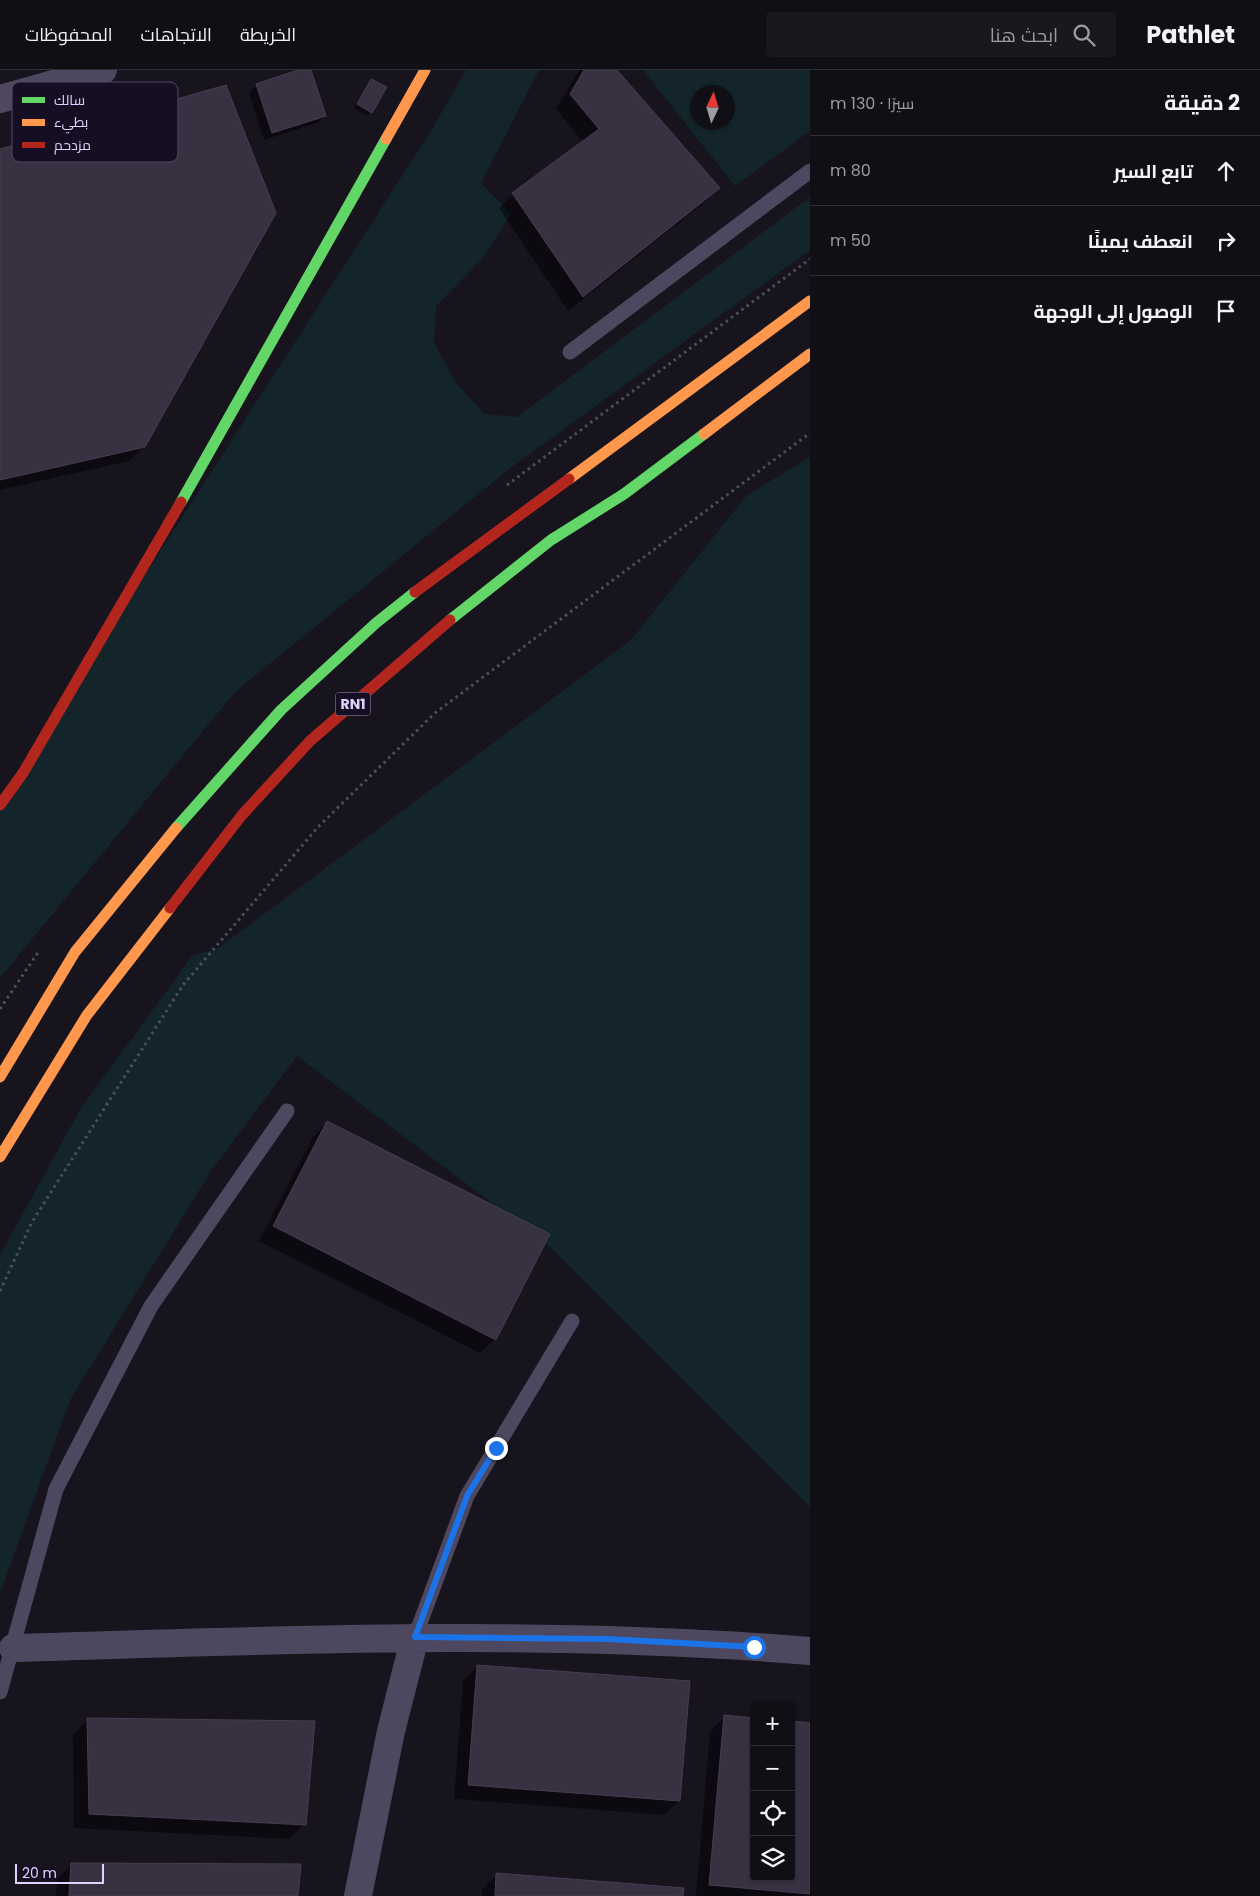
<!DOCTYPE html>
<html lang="ar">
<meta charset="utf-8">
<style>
:root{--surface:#110f16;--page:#1a181f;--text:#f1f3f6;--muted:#9c9ca1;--line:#302f35}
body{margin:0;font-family:Poppins,Cairo,sans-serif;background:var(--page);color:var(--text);direction:rtl}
.controls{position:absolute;right:15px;bottom:15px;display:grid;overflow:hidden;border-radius:5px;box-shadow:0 1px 4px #0004}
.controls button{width:45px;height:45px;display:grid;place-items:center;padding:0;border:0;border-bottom:1px solid var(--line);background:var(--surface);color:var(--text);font:25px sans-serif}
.compass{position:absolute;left:690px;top:15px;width:45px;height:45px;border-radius:50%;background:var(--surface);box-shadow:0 1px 4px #0004;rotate:4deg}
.scale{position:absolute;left:15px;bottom:12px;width:89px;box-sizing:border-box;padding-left:5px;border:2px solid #e0d2fe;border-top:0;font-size:14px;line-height:18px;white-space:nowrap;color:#e0d2fe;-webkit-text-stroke:4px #160f23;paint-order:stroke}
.stop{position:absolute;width:15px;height:15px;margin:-11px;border:4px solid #1a73e8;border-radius:50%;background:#fff}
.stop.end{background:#1a73e8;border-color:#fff;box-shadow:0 1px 5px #0008}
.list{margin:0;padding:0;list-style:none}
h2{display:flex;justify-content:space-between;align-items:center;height:65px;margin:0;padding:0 20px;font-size:21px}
h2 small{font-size:16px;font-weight:400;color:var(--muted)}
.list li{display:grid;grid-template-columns:32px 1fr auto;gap:15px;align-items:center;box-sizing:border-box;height:70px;padding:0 20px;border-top:1px solid var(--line)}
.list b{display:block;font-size:19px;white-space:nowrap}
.list em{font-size:16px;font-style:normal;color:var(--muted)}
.icon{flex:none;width:28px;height:28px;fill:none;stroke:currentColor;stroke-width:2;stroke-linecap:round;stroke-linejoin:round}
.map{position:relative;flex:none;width:810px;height:1826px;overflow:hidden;direction:ltr}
header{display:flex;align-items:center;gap:30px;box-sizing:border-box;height:70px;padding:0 25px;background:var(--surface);border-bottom:1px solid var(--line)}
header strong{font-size:24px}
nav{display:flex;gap:28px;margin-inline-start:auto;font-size:18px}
.search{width:350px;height:45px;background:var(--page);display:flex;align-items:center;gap:12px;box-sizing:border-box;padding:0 18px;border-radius:5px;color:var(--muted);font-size:19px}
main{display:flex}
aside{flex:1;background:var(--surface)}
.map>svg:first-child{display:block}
</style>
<header>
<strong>Pathlet</strong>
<div class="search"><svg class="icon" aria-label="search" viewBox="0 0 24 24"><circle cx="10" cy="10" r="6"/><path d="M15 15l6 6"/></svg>ابحث هنا</div>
<nav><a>الخريطة</a><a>الاتجاهات</a><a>المحفوظات</a></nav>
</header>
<main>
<aside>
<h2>2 دقيقة<small>سيرًا · 130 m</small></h2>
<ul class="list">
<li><svg class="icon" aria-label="ahead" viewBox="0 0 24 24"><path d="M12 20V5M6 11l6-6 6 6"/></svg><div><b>تابع السير</b></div><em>80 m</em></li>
<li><svg class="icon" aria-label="right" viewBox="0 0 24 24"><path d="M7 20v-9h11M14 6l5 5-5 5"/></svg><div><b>انعطف يمينًا</b></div><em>50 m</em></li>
<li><svg class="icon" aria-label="arrive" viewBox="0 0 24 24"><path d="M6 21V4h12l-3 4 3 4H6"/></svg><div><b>الوصول إلى الوجهة</b></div></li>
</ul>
</aside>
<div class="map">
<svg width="810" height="1826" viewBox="0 0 810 1826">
<rect width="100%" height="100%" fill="#17141e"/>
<!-- green -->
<path fill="#13252b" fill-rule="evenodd" d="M466 0H539L481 113 511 144 482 189 436 236 434 272 454 310 484 344 517 347 810 127V180L509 399 235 622 0 908V730L431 61Z
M643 0H810V61L735 116ZM728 22V52H698V22Z
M810 387V1437L550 1177 297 986 211 1101 70 1330 0 1523V1185L81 1038 193 885 217 879 631 570 747 425Z"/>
<!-- shadow -->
<path fill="#0007" d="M303 0H310L325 46 317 53 264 70 249 23 257 15Z
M579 0H615L718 118 704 133 568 241 499 138 513 124 583 72 556 39Z
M371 10V42L367 46 354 38Z
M0 80 144 376 129 391 0 420Z
M328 1052 495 1269 480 1283 259 1171 313 1067Z
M477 1596 679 1730 664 1745 454 1729 463 1611Z
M725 1647 754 1807H791L810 1654V1826H696L710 1661Z
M88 1649 304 1754 290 1769 74 1758 73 1664Z
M72 1794 296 1826H56L57 1809Z
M497 1805 682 1826H482V1819Z"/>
<!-- building -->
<path fill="#373141" stroke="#453e52" d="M298 0H311L326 46 272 63 256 14Z
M584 0H617L720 118 583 227 512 123 599 59 570 24Z
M371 9 387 17 372 43 357 34Z
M226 15 276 143 145 377 0 410V79Z
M327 1051 550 1164 496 1270 273 1156Z
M477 1595 690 1611 680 1731 468 1715Z
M724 1645 754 1648V1807H791V1651L810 1653V1824L709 1815Z
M87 1648 315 1651 306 1755 89 1744Z
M71 1793 301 1794 298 1826H69Z
M496 1803 684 1818 683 1826H495Z"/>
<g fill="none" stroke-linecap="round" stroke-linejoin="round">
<!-- path -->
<path stroke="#495060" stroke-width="3" stroke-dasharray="2.5 4" stroke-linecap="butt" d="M507 415 810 189
M0 939 39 881
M0 1221 32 1152 183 915 318 757 435 643 810 363"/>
<!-- lane -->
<path stroke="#4d485f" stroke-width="15" d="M570 282 810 101
M415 1567 467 1426 572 1251
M0 1622 56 1419 151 1236 287 1041"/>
<!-- street -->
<path stroke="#4d485f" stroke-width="28" d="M0 29 103 0
M13 1578C279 1570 545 1559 810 1581
M358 1826 391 1661 415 1567"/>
<!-- fast -->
<path stroke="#63d668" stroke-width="11" d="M181 432 386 69
M450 550 551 470 624 424 704 364
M176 758 281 640 376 553 415 522"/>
<!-- slow -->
<path stroke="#ff974d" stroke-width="11" d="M386 69 425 0
M704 364 810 284
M569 409 810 231
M0 1007 75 882 176 758
M0 1087 87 945 170 838"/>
<!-- jam -->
<path stroke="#b3261e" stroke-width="11" d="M415 522 569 409
M0 735 23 703 181 432
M170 838 242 745 310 671 450 550"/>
</g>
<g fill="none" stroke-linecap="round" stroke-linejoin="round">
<!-- route -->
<path stroke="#1a73e8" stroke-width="6" d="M496 1378 467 1426 415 1567 608 1569 754 1577"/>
</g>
<g text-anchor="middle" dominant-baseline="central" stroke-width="4.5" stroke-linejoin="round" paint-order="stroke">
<!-- shield labels -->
<rect fill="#160f23" stroke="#a398bc" stroke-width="1" x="335.5" y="622.5" width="35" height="23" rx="4"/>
<g font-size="14" font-weight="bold" fill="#e0d2fe">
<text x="353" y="634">RN1</text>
</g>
</g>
<!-- legend -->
<rect x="12" y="12" width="166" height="80" rx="8" fill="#160f23" stroke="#534a65" stroke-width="1"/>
<rect x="22" y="27" width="23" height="6" fill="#63d668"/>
<rect x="22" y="49" width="23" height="7" fill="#ff974d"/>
<rect x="22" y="72" width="23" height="6" fill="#b3261e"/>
<g font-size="14" fill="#e0d2fe">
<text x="54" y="35">سالك</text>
<text x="54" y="57">بطيء</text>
<text x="54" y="80">مزدحم</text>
</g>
</svg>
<div class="controls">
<button>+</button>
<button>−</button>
<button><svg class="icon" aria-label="locate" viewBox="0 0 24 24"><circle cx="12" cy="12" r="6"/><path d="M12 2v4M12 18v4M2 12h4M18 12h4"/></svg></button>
<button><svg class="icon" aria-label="layers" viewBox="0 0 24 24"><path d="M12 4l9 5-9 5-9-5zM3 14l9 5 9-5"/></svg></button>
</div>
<svg class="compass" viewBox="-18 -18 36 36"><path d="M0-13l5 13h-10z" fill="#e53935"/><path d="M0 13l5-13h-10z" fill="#9c9ca1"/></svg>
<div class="scale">20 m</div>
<div class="stop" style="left:754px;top:1577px"></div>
<div class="stop end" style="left:496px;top:1378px"></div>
</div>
</main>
